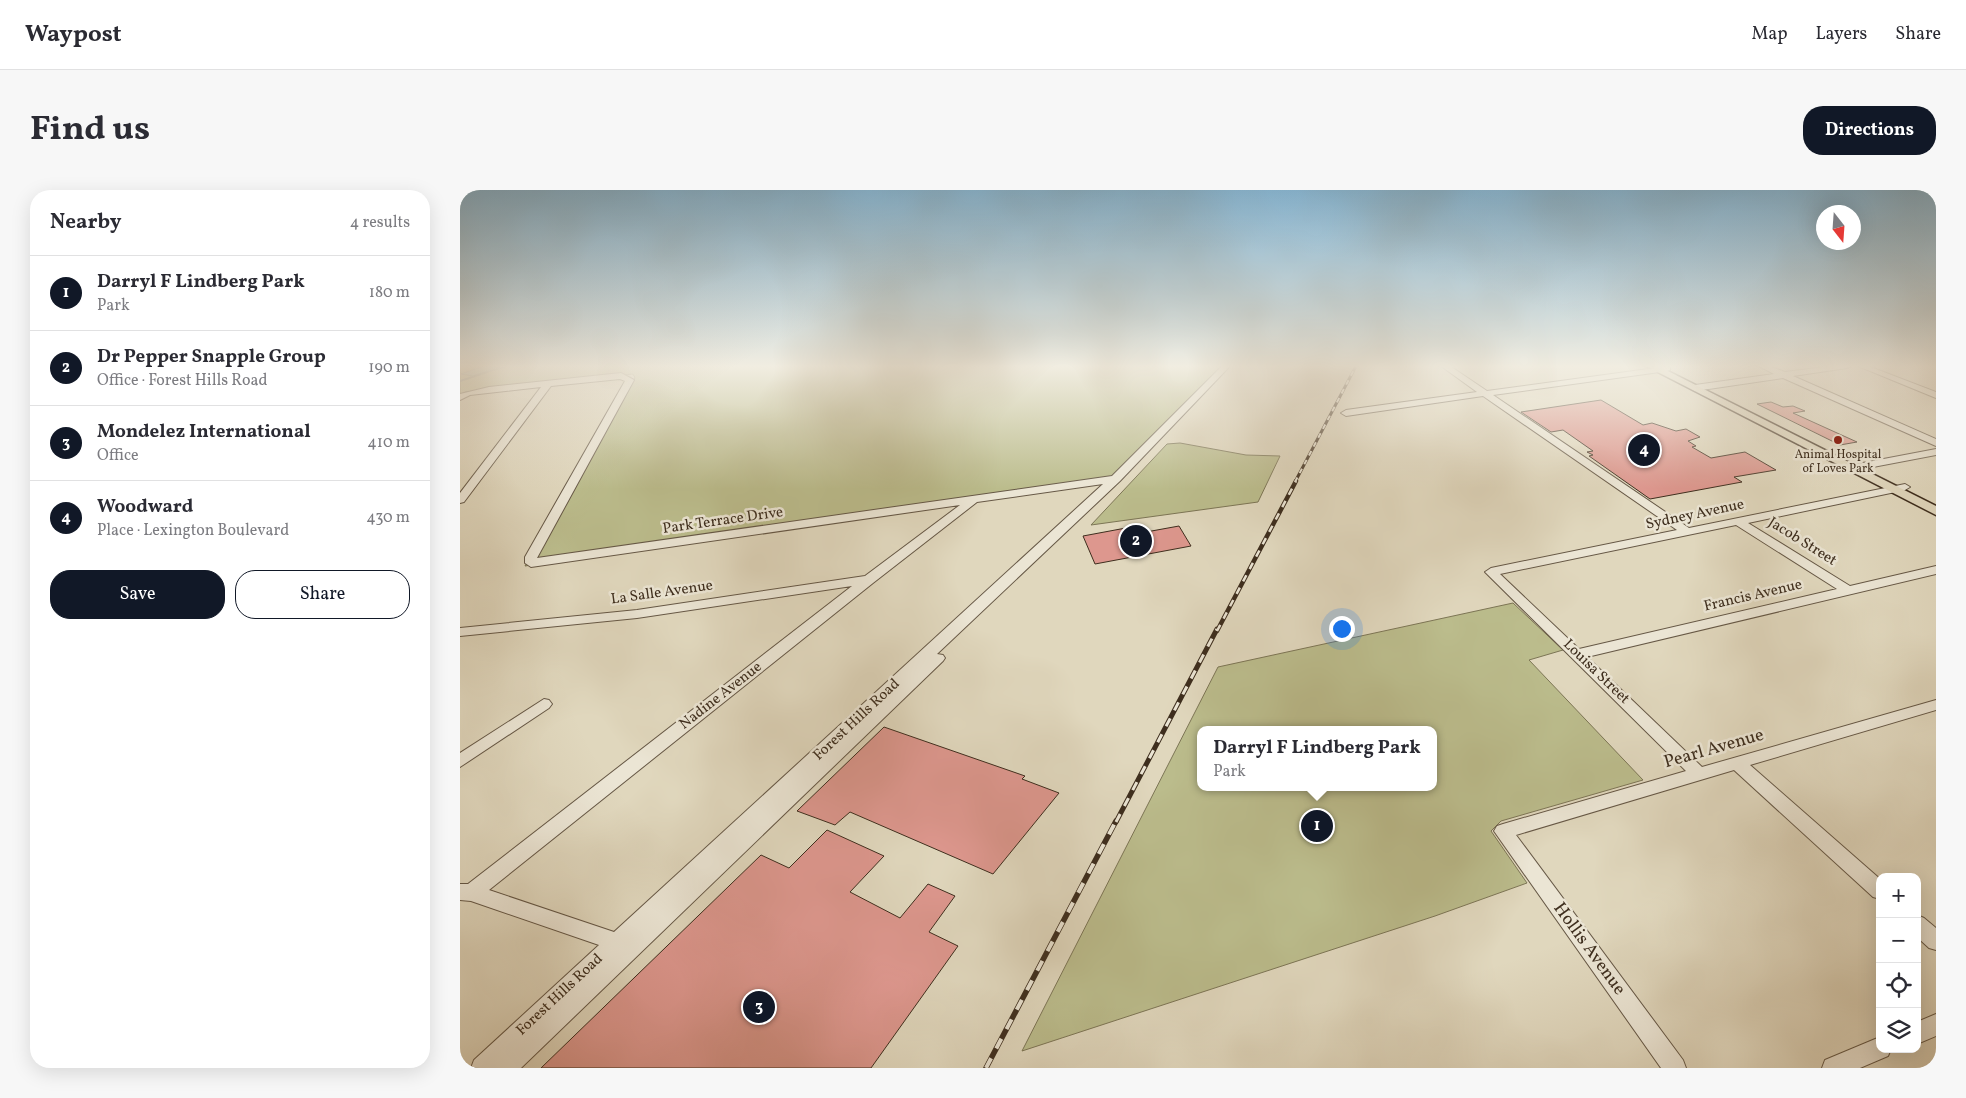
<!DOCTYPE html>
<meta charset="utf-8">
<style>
:root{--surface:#fff;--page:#f7f7f7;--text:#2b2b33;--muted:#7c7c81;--line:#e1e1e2;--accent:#111827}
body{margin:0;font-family:Vollkorn,serif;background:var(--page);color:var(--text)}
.controls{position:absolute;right:15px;bottom:15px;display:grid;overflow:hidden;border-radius:10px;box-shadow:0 5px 20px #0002}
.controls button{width:45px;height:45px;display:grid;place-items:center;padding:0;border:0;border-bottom:1px solid var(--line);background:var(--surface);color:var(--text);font:25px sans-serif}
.compass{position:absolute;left:1356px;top:15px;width:45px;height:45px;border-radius:50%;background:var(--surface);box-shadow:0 5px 20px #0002;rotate:163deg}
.you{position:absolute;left:881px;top:438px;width:18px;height:18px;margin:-12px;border:4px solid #fff;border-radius:50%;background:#1a73e8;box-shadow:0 0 0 8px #1a73e833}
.badge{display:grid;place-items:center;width:32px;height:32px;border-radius:50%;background:var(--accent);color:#fff;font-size:16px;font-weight:700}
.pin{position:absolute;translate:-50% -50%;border:2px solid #fff;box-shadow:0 1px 5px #0006}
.popup{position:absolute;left:737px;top:536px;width:240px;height:65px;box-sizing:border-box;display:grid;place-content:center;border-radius:10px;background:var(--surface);filter:drop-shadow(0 1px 4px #0005);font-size:16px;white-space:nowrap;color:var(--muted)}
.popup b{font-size:19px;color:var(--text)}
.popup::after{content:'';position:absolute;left:50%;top:100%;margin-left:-10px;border:10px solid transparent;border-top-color:var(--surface)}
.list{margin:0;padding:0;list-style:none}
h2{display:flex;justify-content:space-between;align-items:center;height:65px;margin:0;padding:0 20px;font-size:21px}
h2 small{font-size:16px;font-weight:400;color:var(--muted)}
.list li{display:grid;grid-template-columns:32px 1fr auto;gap:15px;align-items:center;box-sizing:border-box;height:75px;padding:0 20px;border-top:1px solid var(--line)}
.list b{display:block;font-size:19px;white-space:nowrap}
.list p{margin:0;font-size:16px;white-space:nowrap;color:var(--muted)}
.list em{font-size:16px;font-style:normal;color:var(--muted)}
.actions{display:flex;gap:10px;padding:15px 20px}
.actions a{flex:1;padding:11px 0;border:1px solid var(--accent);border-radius:20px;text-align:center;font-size:18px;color:var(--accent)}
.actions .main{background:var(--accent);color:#fff}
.icon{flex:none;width:28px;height:28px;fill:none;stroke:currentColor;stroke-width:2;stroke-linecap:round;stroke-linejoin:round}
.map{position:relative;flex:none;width:1476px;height:878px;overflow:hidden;border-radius:20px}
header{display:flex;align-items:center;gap:30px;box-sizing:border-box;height:70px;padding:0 25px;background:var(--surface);border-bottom:1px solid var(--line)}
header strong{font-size:24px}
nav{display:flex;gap:28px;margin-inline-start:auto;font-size:18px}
.intro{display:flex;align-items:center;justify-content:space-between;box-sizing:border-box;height:120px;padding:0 30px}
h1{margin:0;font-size:35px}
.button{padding:12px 22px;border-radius:20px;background:var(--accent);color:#fff;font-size:18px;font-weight:700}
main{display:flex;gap:30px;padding:0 30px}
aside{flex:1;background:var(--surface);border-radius:20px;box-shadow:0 5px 20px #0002}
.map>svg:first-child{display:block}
</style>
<header>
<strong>Waypost</strong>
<nav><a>Map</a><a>Layers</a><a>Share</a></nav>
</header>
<div class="intro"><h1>Find us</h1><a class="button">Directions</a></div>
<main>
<aside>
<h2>Nearby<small>4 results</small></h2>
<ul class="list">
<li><span class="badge">1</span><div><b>Darryl F Lindberg Park</b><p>Park</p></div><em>180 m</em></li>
<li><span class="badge">2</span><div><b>Dr Pepper Snapple Group</b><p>Office · Forest Hills Road</p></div><em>190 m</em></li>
<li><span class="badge">3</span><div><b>Mondelez International</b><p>Office</p></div><em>410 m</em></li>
<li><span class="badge">4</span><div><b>Woodward</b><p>Place · Lexington Boulevard</p></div><em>430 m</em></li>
</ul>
<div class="actions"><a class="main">Save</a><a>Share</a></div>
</aside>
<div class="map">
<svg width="1476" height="878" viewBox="0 0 1476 878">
<rect width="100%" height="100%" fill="#e0d7bd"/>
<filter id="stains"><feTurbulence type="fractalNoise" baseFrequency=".004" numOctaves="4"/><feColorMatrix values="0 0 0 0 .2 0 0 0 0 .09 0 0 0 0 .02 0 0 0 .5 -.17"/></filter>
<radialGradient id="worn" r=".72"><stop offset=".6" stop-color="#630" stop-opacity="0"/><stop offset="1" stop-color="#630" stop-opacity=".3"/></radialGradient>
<!-- green -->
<path fill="#bbbc8c" stroke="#7c7555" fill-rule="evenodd" d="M0 176H762L652 289 65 376 175 188 173 184 5 202 0 205Z
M720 253 786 265 820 266 798 312 631 335 707 254Z
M1053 413 1103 460 1069 470 1183 590 1041 631 1031 641 1067 693 975 726 562 861 758 477ZM741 540H973V597H741Z"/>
<!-- water -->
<path fill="#94b9b5" stroke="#728179" d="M24 176H48L13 186 1 184Z"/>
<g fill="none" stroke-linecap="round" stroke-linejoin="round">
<!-- stream -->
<path stroke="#728179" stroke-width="2" d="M0 191 27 182"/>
</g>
<!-- building -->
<path fill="#dd978e" stroke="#3e2e1e" d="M1141 210 1183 235 1192 233 1216 241 1226 239 1240 247 1228 251 1236 256 1232 257 1251 268 1285 262 1316 280 1274 287 1282 292 1190 309 1129 266 1133 265 1127 262 1133 261 1103 240 1091 242 1061 222Z
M1311 212 1323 217 1333 216 1345 221 1333 223 1397 252 1380 255 1297 214Z
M682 335 686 342 719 336 731 356 635 374 623 346Z
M424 537 565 586 562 589 599 603 533 684 390 622 375 635 337 621Z
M367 640 424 666 390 702 440 728 468 694 495 706 469 742 498 756 411 878H81L301 665 329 678Z"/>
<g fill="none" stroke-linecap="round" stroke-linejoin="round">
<defs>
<path id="minor" d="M762 176H770L660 291 477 464 483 465 485 468 483 471 61 878H11L14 870 139 755 11 711 0 710V694H8L392 396 177 428 0 446V438L177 420 405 386 500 315 71 377 65 373V367L165 191 160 189 91 196 4 312 0 313V303L81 197 10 205 0 210V204L29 197 161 183 174 190 77 368 652 286ZM643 294 154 742 29 700 413 393 517 312Z
M981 176H990L1027 201 1210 176V180L1207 181 1033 205 1229 338 1445 294 1450 297 1445 300 1288 333 1390 396 1476 376V384L1127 467 1242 577 1476 510V520L1290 575 1420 689V709L1413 707 1274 580 1056 645 1223 870 1226 878H1201L1034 641 1037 636 1043 634 1226 581 1025 382 1031 378 1217 340 1023 206 886 226 881 223 886 220 1017 202ZM1276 335 1377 399 1119 459 1040 384Z
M1299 176H1309L1325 182 1372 176H1391L1387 178 1333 186 1476 249V256L1323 188 1235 201 1231 198 1235 195 1314 184Z
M1398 176H1408L1476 202V208Z
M1476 259V265L1392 281 1387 278 1392 275Z
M84 509 89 510 92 514 89 518 0 577V563Z
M1457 725 1464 728 1476 738V760L1469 758 1457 747Z
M1476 824V846L1457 854V832Z
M1420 847V859H1431L1428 866 1400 878H1362L1365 870Z"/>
<path id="major" d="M1186 176H1198L1476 316V325Z"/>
</defs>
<!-- minor casing -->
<use href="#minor" stroke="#665846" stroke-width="2"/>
<!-- major casing -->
<use href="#major" stroke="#3e2e1e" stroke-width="3"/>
<!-- minor -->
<use href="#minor" fill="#ebe5d4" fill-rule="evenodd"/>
<!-- major -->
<use href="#major" fill="#e0d7bd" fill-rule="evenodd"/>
<defs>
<path id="rail-far3" d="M835 292 896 176"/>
<path id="rail-far2" d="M757 441 836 291"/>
<path id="rail-far1" d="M656 632 757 439"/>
<path id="rail" d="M526 878 656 631"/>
</defs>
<!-- rail-far3 casing -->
<use href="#rail-far3" stroke="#3e2e1e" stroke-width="3"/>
<!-- rail-far2 casing -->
<use href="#rail-far2" stroke="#3e2e1e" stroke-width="4.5"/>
<!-- rail-far1 casing -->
<use href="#rail-far1" stroke="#3e2e1e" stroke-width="5"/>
<!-- rail casing -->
<use href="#rail" stroke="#3e2e1e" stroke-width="5.5"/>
<!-- rail-far3 -->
<use href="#rail-far3" stroke="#ebe5d4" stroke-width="2" stroke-dasharray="5" stroke-linecap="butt"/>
<!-- rail-far2 -->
<use href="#rail-far2" stroke="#ebe5d4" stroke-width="2.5" stroke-dasharray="7" stroke-linecap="butt"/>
<!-- rail-far1 -->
<use href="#rail-far1" stroke="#ebe5d4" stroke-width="3" stroke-dasharray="9" stroke-linecap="butt"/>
<!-- rail -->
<use href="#rail" stroke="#ebe5d4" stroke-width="4" stroke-dasharray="11" stroke-linecap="butt"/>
</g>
<!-- sky -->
<linearGradient id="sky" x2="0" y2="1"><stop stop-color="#86b6d4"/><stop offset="0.59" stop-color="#f1ede1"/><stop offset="1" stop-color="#f1ede1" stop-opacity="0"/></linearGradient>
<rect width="1476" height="299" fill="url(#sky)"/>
<!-- markers -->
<circle fill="#8f2418" stroke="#ebe5d4" stroke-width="2" cx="1378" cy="250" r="5"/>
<g text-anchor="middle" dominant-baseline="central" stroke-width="5" stroke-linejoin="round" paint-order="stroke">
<!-- far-poi labels -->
<g font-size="12" fill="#3e2e1e" stroke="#ebe5d4">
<text x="1378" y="265">Animal Hospital<tspan x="1378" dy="14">of Loves Park</tspan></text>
</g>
<!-- street labels -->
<g font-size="15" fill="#3e2e1e" stroke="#ebe5d4">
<text transform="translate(1235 325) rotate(-12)">Sydney Avenue</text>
<text transform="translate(263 331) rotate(-8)">Park Terrace Drive</text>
<text transform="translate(1342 352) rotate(32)">Jacob Street</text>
<text transform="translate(202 403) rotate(-8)">La Salle Avenue</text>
<text transform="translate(1293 406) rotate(-13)">Francis Avenue</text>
<text transform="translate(1136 482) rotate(44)">Louisa Street</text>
<text transform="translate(261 506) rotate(-38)">Nadine Avenue</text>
<text transform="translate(397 530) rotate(-43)">Forest Hills Road</text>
<text transform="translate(100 805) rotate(-43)">Forest Hills Road</text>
</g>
<!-- near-street labels -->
<g font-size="18" fill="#3e2e1e" stroke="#ebe5d4">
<text transform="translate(1254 559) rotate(-16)">Pearl Avenue</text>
<text transform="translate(1129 759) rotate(54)">Hollis Avenue</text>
</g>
</g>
<rect width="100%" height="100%" filter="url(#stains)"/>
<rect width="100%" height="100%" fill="url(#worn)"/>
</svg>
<div class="controls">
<button>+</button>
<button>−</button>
<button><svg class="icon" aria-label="locate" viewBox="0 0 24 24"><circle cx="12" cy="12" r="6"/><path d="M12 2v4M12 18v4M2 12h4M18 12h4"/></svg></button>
<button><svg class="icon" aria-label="layers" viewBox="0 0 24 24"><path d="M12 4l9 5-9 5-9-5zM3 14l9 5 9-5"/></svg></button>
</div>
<svg class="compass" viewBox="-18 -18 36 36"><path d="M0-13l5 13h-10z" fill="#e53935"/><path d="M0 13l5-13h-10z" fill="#7c7c81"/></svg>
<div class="you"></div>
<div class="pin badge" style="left:857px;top:636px">1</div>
<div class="popup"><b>Darryl F Lindberg Park</b>Park</div>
<div class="pin badge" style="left:676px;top:351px">2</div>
<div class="pin badge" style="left:299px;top:817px">3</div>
<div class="pin badge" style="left:1184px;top:260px">4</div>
</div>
</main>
